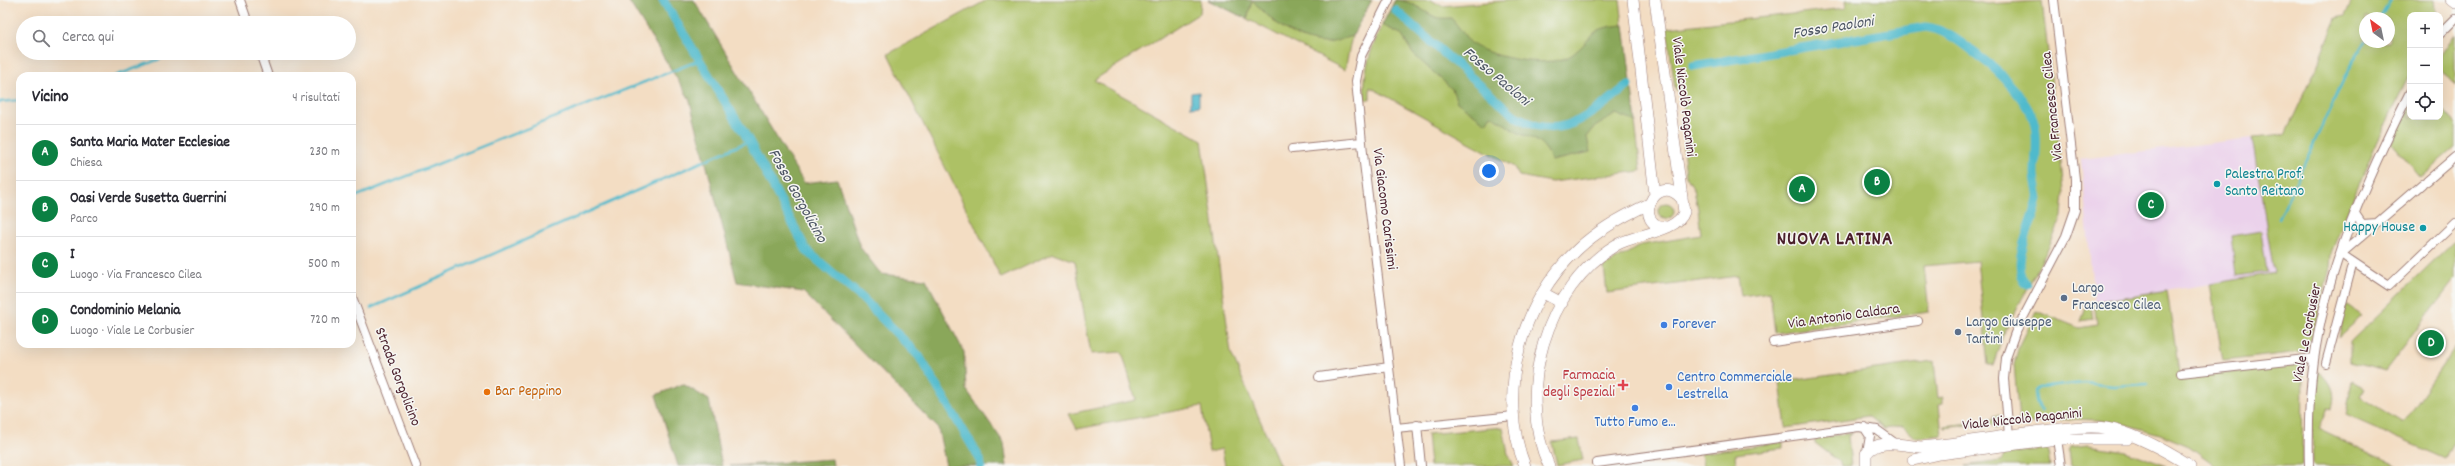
<!DOCTYPE html>
<html lang="it">
<meta charset="utf-8">
<style>
:root{--surface:#fff;--page:#f2f2f3;--text:#2b2b33;--muted:#7c7c81;--line:#e1e1e2;--accent:#0b8043}
body{margin:0;font-family:Dekko,sans-serif;background:var(--page);color:var(--text)}
.controls{position:absolute;right:12px;top:12px;display:grid;overflow:hidden;border-radius:8px;box-shadow:0 4px 16px #0002}
.controls button{width:36px;height:36px;display:grid;place-items:center;padding:0;border:0;border-bottom:1px solid var(--line);background:var(--surface);color:var(--text);font:20px sans-serif}
.compass{position:absolute;left:2359px;top:12px;width:36px;height:36px;border-radius:50%;background:var(--surface);box-shadow:0 4px 16px #0002;rotate:327deg}
.you{position:absolute;left:1489px;top:171px;width:14px;height:14px;margin:-10px;border:3px solid #fff;border-radius:50%;background:#1a73e8;box-shadow:0 0 0 6px #1a73e833}
.badge{display:grid;place-items:center;width:26px;height:26px;border-radius:50%;background:var(--accent);color:#fff;font-size:13px;font-weight:700}
.pin{position:absolute;translate:-50% -50%;border:2px solid #fff;box-shadow:0 1px 4px #0006}
.list{margin:0;padding:0;list-style:none}
h2{display:flex;justify-content:space-between;align-items:center;height:52px;margin:0;padding:0 16px;font-size:17px}
h2 small{font-size:13px;font-weight:400;color:var(--muted)}
.list li{display:grid;grid-template-columns:26px 1fr auto;gap:12px;align-items:center;box-sizing:border-box;height:56px;padding:0 16px;border-top:1px solid var(--line)}
.list b{display:block;font-size:15px;white-space:nowrap}
.list p{margin:0;font-size:13px;white-space:nowrap;color:var(--muted)}
.list em{font-size:13px;font-style:normal;color:var(--muted)}
.icon{flex:none;width:22px;height:22px;fill:none;stroke:currentColor;stroke-width:2;stroke-linecap:round;stroke-linejoin:round}
.map{position:relative;flex:none;width:2455px;height:466px;overflow:hidden}
.search{position:absolute;background:var(--surface);box-shadow:0 4px 16px #0002;left:16px;top:16px;width:340px;height:44px;display:flex;align-items:center;gap:10px;box-sizing:border-box;padding:0 14px;border-radius:22px;color:var(--muted);font-size:15px}
.panel{position:absolute;background:var(--surface);box-shadow:0 4px 16px #0002;left:16px;top:72px;width:340px;height:276px;border-radius:12px}
.map>svg:first-child{display:block}
</style>
<div class="map">
<svg width="2455" height="466" viewBox="0 0 2455 466">
<rect width="100%" height="100%" fill="#f6f6f2"/>
<filter id="ink" filterUnits="userSpaceOnUse"><feTurbulence type="fractalNoise" baseFrequency=".025" numOctaves="2"/><feDisplacementMap in="SourceGraphic" scale="8" xChannelSelector="R" yChannelSelector="G"/><feConvolveMatrix kernelMatrix="1 2 1 2 8 2 1 2 1" color-interpolation-filters="sRGB"/></filter>
<filter id="wash" filterUnits="userSpaceOnUse"><feTurbulence type="fractalNoise" baseFrequency=".012" numOctaves="4" result="noise"/><feDisplacementMap in="SourceGraphic" scale="16" xChannelSelector="R" yChannelSelector="G"/><feGaussianBlur stdDeviation="0.9" result="paint"/><feColorMatrix in="noise" values="0 0 0 0 0 0 0 0 0 0 0 0 0 0 0 0 0 1.4 0 .05"/><feComposite in="paint" operator="in"/></filter>
<g filter="url(#wash)">
<rect width="100%" height="100%" fill="#f3ddc3"/>
<!-- built -->
<path fill="#ebd1eb" d="M2252 138 2275 274 2094 302 2081 159Z"/>
<!-- green -->
<path fill="#adc165" stroke="#7c7048" fill-rule="evenodd" d="M987 0H1201L1200 13 1094 80 1202 140 1231 353 1280 466H1225L1222 449 1209 452 1202 406 1077 429 1069 414 1136 400 1122 352 1091 354 1075 261 1053 253 1001 278 888 54Z
M1252 0 1274 22 1326 43 1352 36 1345 70 1247 19Z
M1395 0H1431L1442 6 1514 0H1620L1641 171 1552 182 1519 176 1514 167 1370 87V100L1365 99C1362 60 1378 34 1395 0Z
M1845 0H1966L1987 4 2042 1 2061 162 2064 192 2062 216 2051 243 2003 335 1993 365H1988L1977 261 1924 266 1929 312 1775 333 1770 292 1741 296 1738 276 1607 293 1604 267 1641 245 1701 235 1698 209 1694 189 1686 176 1683 147 1688 140 1682 93 1675 89 1667 28 1846 8Z
M2352 0H2435L2437 15H2410V75L2376 143 2331 253 2330 269 2308 351 2223 361 2210 284 2274 273 2252 138 2285 135 2313 75 2336 18 2345 16ZM2365 18H2389V42H2365Z
M2455 34V86L2440 68V56Z
M2410 106V117H2440V107L2455 124V148L2421 177 2392 143Z
M1658 211a8 8 0 1 1 16 0a8 8 0 1 1-16 0Z
M2261 231 2267 272 2236 276 2231 236Z
M2455 240V279L2385 371 2350 362V342Z
M2167 290 2180 379 2300 364 2303 366 2302 466H2216L2189 446 2160 434 2124 424 2097 420 2070 419 2024 424 2019 421 2014 365 2018 349 2037 311 2079 328 2097 325 2094 302Z
M2346 304 2362 316 2339 337Z
M2087 305H2091L2093 319 2081 321Z
M2455 347V439L2445 459 2346 415 2352 381 2365 388 2360 396 2403 423Z
M1934 361 1938 398 1943 397V404L1939 405 1942 435 1916 438 1903 426 1884 429 1868 416 1786 428 1780 382Z
M2318 370C2331 382 2337 391 2332 409L2328 408 2319 429 2397 466H2313L2312 425Z
M1999 415 2000 425 1996 428 1990 422 1945 428V426L1994 420V416Z
M1503 427 1508 454 1514 466H1430L1427 434Z
M1853 433 1848 436 1851 466H1841L1840 462 1815 443V438Z
M1579 439 1583 460 1557 465 1552 442Z
M1783 442V448L1735 454 1736 466H1703L1701 453Z
M2088 445 2125 451 2167 466H2070L2068 451 2070 447Z
M2045 449 2048 453 2050 466H1965L2001 461 2005 454Z"/>
<!-- forest -->
<path fill="#8aa75a" stroke="#6a6342" d="M628 0H694L804 183 837 179 860 247 881 274 926 279 964 352 966 389 1004 443 1007 466H946L938 428 803 292 737 282 689 98Z
M1208 0H1252L1247 19Z
M1252 0H1372L1352 36C1344 38 1334 43 1325 43 1295 42 1272 21 1252 0Z
M1395 0C1411 0 1421 10 1435 17 1439 19 1446 18 1451 18 1457 24 1468 41 1472 44 1492 58 1553 70 1573 54 1597 35 1587 28 1624 25L1636 122 1616 114 1595 127 1587 137 1590 152 1552 161C1542 138 1535 141 1515 131 1506 126 1500 119 1491 115L1486 123 1457 102 1452 89 1413 54 1401 34 1382 25Z
M683 384 709 400 722 466H678L656 395Z
M832 459 833 466H730Z"/>
<!-- water -->
<path fill="#4fbacc" stroke="#4c6c7c" d="M1199 92V106L1191 107V93Z"/>
<g fill="none" stroke-linecap="round" stroke-linejoin="round">
<!-- stream -->
<path stroke="#4fbacc" stroke-width="2.5" d="M2380 18 2391 0
M115 76 176 53
M0 102 20 100
M352 198 700 60
M2279 218 2350 66 2365 42
M371 308 749 141
M2042 411 2036 401 2035 391 2038 388 2084 383 2114 386 2147 384"/>
<!-- canal -->
<path stroke="#4fbacc" stroke-width="9" d="M663 0 749 141 807 251 862 298 919 356 980 459 981 466
M1395 10 1515 116C1522 119 1530 124 1538 126 1573 135 1603 104 1629 85
M1693 66 1926 27C1948 30 1964 45 1981 58 2000 71 2030 103 2035 126 2038 142 2035 159 2035 174 2035 182 2039 191 2038 198 2034 224 2008 262 2027 285"/>
</g>
</g>
<g filter="url(#ink)">
<g fill="none" stroke-linecap="round" stroke-linejoin="round">
<defs>
<path id="street" d="M240 0 248 23
M1389 0 1361 56 1356 81 1364 163 1401 466
M2440 34 2455 19
M260 53 268 76
M1292 149 1361 142
M2427 181 2455 157
M2422 184 2341 254 2389 286 2455 223
M2356 215 2362 224 2378 223
M352 297 416 466
M1773 342 1918 321
M2326 363 2353 262
M2181 373 2314 358
M1319 377 1389 367
M1417 425 1421 466
M1864 427 1870 436 1867 453
M1396 428 1514 416
M2009 435 2004 379 2006 358 2015 333 2066 236 2075 210V179L2054 0
M2057 439 2061 466
M1597 463 1859 427 1877 430 1895 443
M2309 466C2308 430 2309 395 2314 360 2326 269 2369 173 2410 92"/>
<path id="secondary" d="M1633 0 1655 195
M2451 0 2455 3
M1668 227C1630 228 1655 170 1681 198
M1543 293 1562 303
M1913 460 1940 454 2057 439H2127
M1525 466C1496 393 1520 302 1578 249 1599 229 1623 216 1649 204
M1549 466C1515 392 1546 287 1616 245 1635 234 1678 232 1684 212L1655 0
M1866 466V454C1878 437 1904 446 1921 447 1962 443 2002 436 2042 431 2063 429 2085 425 2106 428 2132 432 2168 452 2190 466"/>
</defs>
<!-- street casing -->
<use href="#street" stroke="#9e7e77" stroke-width="10"/>
<!-- secondary casing -->
<use href="#secondary" stroke="#9e7e77" stroke-width="12"/>
<!-- street -->
<use href="#street" stroke="#fff" stroke-width="8"/>
<!-- secondary -->
<use href="#secondary" stroke="#fff" stroke-width="11"/>
</g>
</g>
<!-- markers -->
<g fill="#0f9aa8" stroke="#f6f6f2" stroke-width="1.5">
<circle cx="2217" cy="184" r="4"/>
<circle cx="2423" cy="228" r="4"/>
</g>
<g fill="#5c6f8a" stroke="#f6f6f2" stroke-width="1.5">
<circle cx="2064" cy="298" r="4"/>
<circle cx="1958" cy="332" r="4"/>
</g>
<g fill="#3f7fe0" stroke="#f6f6f2" stroke-width="1.5">
<circle cx="1664" cy="325" r="4"/>
<circle cx="1669" cy="387" r="4"/>
<circle cx="1635" cy="408" r="4"/>
</g>
<path fill="#e0444e" stroke="#f6f6f2" stroke-width="1.5" d="M1621 379h4v4h4v4h-4v4h-4v-4h-4v-4h4z"/>
<circle fill="#e8710a" stroke="#f6f6f2" stroke-width="1.5" cx="487" cy="392" r="4"/>
<g text-anchor="middle" dominant-baseline="central" stroke-width="3" stroke-linejoin="round" paint-order="stroke">
<!-- street labels -->
<g font-size="15" fill="#4a1f2b" stroke="#f6f6f2">
<text transform="translate(1683 97) rotate(83)">Viale Niccolò Paganini</text>
<text transform="translate(2053 106) rotate(-96)">Via Francesco Cilea</text>
<text transform="translate(1384 209) rotate(83)">Via Giacomo Carissimi</text>
<text transform="translate(1844 317) rotate(-8)">Via Antonio Caldara</text>
<text transform="translate(2308 333) rotate(-79)">Viale Le Corbusier</text>
<text transform="translate(397 377) rotate(69)">Strada Gorgolicino</text>
<text transform="translate(2022 420) rotate(-6)">Viale Niccolò Paganini</text>
</g>
<!-- culture labels -->
<g font-size="15" fill="#0d838f" stroke="#f6f6f2" text-anchor="start">
<text x="2225" y="175">Palestra Prof.<tspan x="2225" dy="17">Santo Reitano</tspan></text>
<text x="2415" y="228" text-anchor="end">Happy House</text>
</g>
<!-- service labels -->
<g font-size="15" fill="#4e5e75" stroke="#f6f6f2" text-anchor="start">
<text x="2072" y="289">Largo<tspan x="2072" dy="17">Francesco Cilea</tspan></text>
<text x="1966" y="323">Largo Giuseppe<tspan x="1966" dy="17">Tartini</tspan></text>
</g>
<!-- shop labels -->
<g font-size="15" fill="#366cbe" stroke="#f6f6f2" text-anchor="start">
<text x="1672" y="325">Forever</text>
<text x="1677" y="378">Centro Commerciale<tspan x="1677" dy="17">Lestrella</tspan></text>
<text x="1635" y="423" text-anchor="middle">Tutto Fumo e...</text>
</g>
<!-- health labels -->
<g font-size="15" fill="#be3a42" stroke="#f6f6f2" text-anchor="end">
<text x="1615" y="376">Farmacia<tspan x="1615" dy="17">degli Speziali</tspan></text>
</g>
<!-- food labels -->
<g font-size="15" fill="#c56008" stroke="#f6f6f2" text-anchor="start">
<text x="495" y="392">Bar Peppino</text>
</g>
<!-- water labels -->
<g font-size="16" font-style="italic" fill="#4c5563" stroke="#f6f6f2">
<text transform="translate(1833 28) rotate(-9)">Fosso Paoloni</text>
<text transform="translate(1496 77) rotate(40)">Fosso Paoloni</text>
<text transform="translate(797 196) rotate(61)">Fosso Gorgolicino</text>
</g>
<!-- district labels -->
<g font-size="19" font-weight="bold" letter-spacing="1" fill="#4a1f2b" stroke="#f6f6f2">
<text x="1835" y="240">NUOVA LATINA</text>
</g>
</g>
</svg>
<div class="controls">
<button>+</button>
<button>−</button>
<button><svg class="icon" aria-label="locate" viewBox="0 0 24 24"><circle cx="12" cy="12" r="6"/><path d="M12 2v4M12 18v4M2 12h4M18 12h4"/></svg></button>
</div>
<svg class="compass" viewBox="-18 -18 36 36"><path d="M0-13l5 13h-10z" fill="#e53935"/><path d="M0 13l5-13h-10z" fill="#7c7c81"/></svg>
<div class="you"></div>
<div class="pin badge" style="left:1802px;top:189px">A</div>
<div class="pin badge" style="left:1877px;top:182px">B</div>
<div class="pin badge" style="left:2151px;top:205px">C</div>
<div class="pin badge" style="left:2431px;top:343px">D</div>
<div class="search"><svg class="icon" aria-label="search" viewBox="0 0 24 24"><circle cx="10" cy="10" r="6"/><path d="M15 15l6 6"/></svg>Cerca qui</div>
<section class="panel">
<h2>Vicino<small>4 risultati</small></h2>
<ul class="list">
<li><span class="badge">A</span><div><b>Santa Maria Mater Ecclesiae</b><p>Chiesa</p></div><em>230 m</em></li>
<li><span class="badge">B</span><div><b>Oasi Verde Susetta Guerrini</b><p>Parco</p></div><em>290 m</em></li>
<li><span class="badge">C</span><div><b>I</b><p>Luogo · Via Francesco Cilea</p></div><em>500 m</em></li>
<li><span class="badge">D</span><div><b>Condominio Melania</b><p>Luogo · Viale Le Corbusier</p></div><em>720 m</em></li>
</ul>
</section>
</div>
